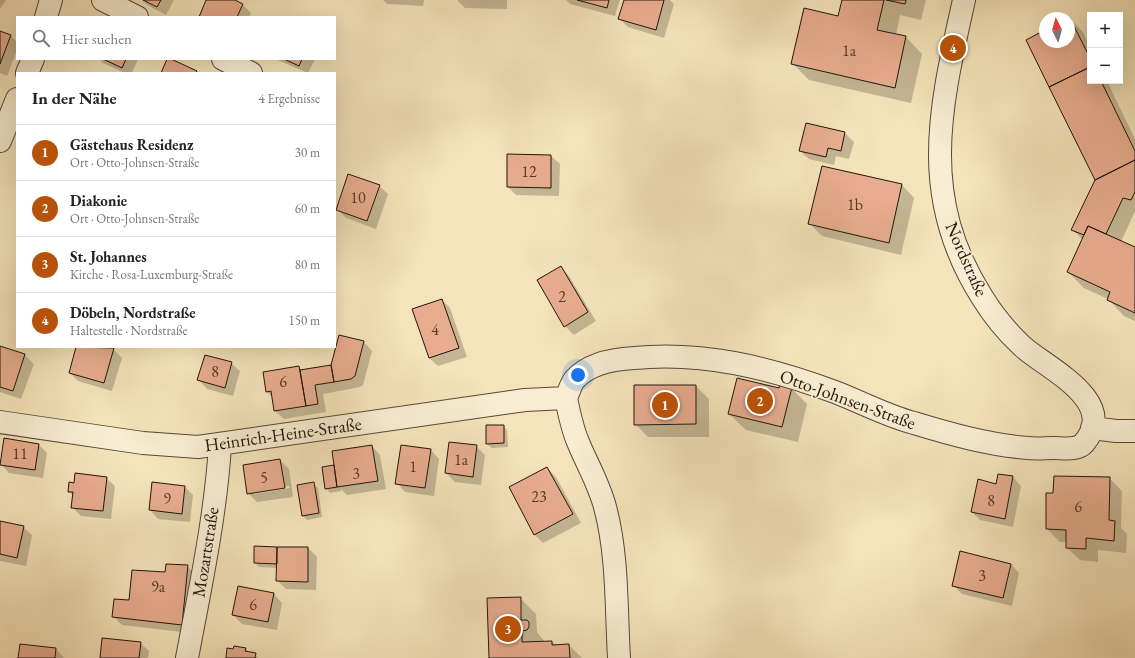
<!DOCTYPE html>
<html lang="de">
<meta charset="utf-8">
<style>
:root{--surface:#fff;--page:#f6f6f6;--text:#222;--muted:#767676;--line:#e0e0e0;--accent:#b45309}
body{margin:0;font-family:"EB Garamond",serif;background:var(--page);color:var(--text)}
.controls{position:absolute;right:12px;top:12px;display:grid;overflow:hidden;border-radius:0px;box-shadow:0 4px 16px #0002}
.controls button{width:36px;height:36px;display:grid;place-items:center;padding:0;border:0;border-bottom:1px solid var(--line);background:var(--surface);color:var(--text);font:20px sans-serif}
.compass{position:absolute;left:1039px;top:12px;width:36px;height:36px;border-radius:50%;background:var(--surface);box-shadow:0 4px 16px #0002;rotate:354deg}
.you{position:absolute;left:578px;top:375px;width:14px;height:14px;margin:-10px;border:3px solid #fff;border-radius:50%;background:#1a73e8;box-shadow:0 0 0 6px #1a73e833}
.badge{display:grid;place-items:center;width:26px;height:26px;border-radius:50%;background:var(--accent);color:#fff;font-size:13px;font-weight:700}
.pin{position:absolute;translate:-50% -50%;border:2px solid #fff;box-shadow:0 1px 4px #0006}
.list{margin:0;padding:0;list-style:none}
h2{display:flex;justify-content:space-between;align-items:center;height:52px;margin:0;padding:0 16px;font-size:17px}
h2 small{font-size:13px;font-weight:400;color:var(--muted)}
.list li{display:grid;grid-template-columns:26px 1fr auto;gap:12px;align-items:center;box-sizing:border-box;height:56px;padding:0 16px;border-top:1px solid var(--line)}
.list b{display:block;font-size:15px;white-space:nowrap}
.list p{margin:0;font-size:13px;white-space:nowrap;color:var(--muted)}
.list em{font-size:13px;font-style:normal;color:var(--muted)}
.icon{flex:none;width:22px;height:22px;fill:none;stroke:currentColor;stroke-width:2;stroke-linecap:round;stroke-linejoin:round}
.map{position:relative;flex:none;width:1135px;height:658px;overflow:hidden}
.search{position:absolute;background:var(--surface);box-shadow:0 4px 16px #0002;left:16px;top:16px;width:320px;height:44px;display:flex;align-items:center;gap:10px;box-sizing:border-box;padding:0 14px;border-radius:0px;color:var(--muted);font-size:15px}
.panel{position:absolute;background:var(--surface);box-shadow:0 4px 16px #0002;left:16px;top:72px;width:320px;height:276px;border-radius:0px}
.map>svg:first-child{display:block}
</style>
<div class="map">
<svg width="1135" height="658" viewBox="0 0 1135 658">
<rect width="100%" height="100%" fill="#f5e4ba"/>
<filter id="stains"><feTurbulence type="fractalNoise" baseFrequency=".005" numOctaves="4"/><feColorMatrix values="0 0 0 0 .2 0 0 0 0 .09 0 0 0 0 .02 0 0 0 .5 -.17"/></filter>
<radialGradient id="worn" r=".72"><stop offset=".6" stop-color="#630" stop-opacity="0"/><stop offset="1" stop-color="#630" stop-opacity=".3"/></radialGradient>
<!-- shadow -->
<path fill="#0003" fill-rule="evenodd" d="M0 0H6L0 9Z
M142 0H174L166 15 147 5Z
M207 0H233L242 4 251 13 249 17H200Z
M383 0H424L423 6 387 4Z
M457 0H507V9L465 8Z
M566 0H620L615 16 570 4Z
M625 0H670L674 4 664 38 628 27 619 18Z
M843 0H926L921 20 900 15 896 35 906 37 922 54 911 103 809 80 793 64 839 17Z
M1070 19 1083 32 1090 47V81H1107L1135 139V211L1121 242 1135 248V321L1124 316 1108 299 1084 288 1068 272 1083 240 1072 229 1096 180 1027 40 1045 32V42H1069Z
M0 32 11 36 17 42V50L7 76 0 73Z
M99 59H138L132 73H125L103 63Z
M275 59H315L308 73Z
M806 124 845 133 854 142 849 159 836 156 834 165 809 159 800 151Z
M551 156 560 164 559 196 516 195 508 187Z
M902 185 914 198 901 255 822 236 809 223Z
M379 186 388 194 376 229 346 218 337 209Z
M561 267 569 276 596 321 574 335 565 326Z
M442 300 450 308 467 357 438 366 429 358Z
M339 336 364 342 372 351 363 385 360 387 323 394 326 412 284 419 275 411 273 398 267 392 299 367 302 370 332 365Z
M0 347 25 355 34 364 21 399 0 392Z
M77 347H107L113 349 122 358 112 391 78 381 70 373Z
M231 363 240 371 233 396 207 389 199 380Z
M696 386 709 399V437H648L635 424Z
M791 388 807 404 798 442 746 430 729 414 780 389Z
M503 426 507 430 508 447 492 448 487 444Z
M39 445 47 453 43 478 9 473 1 464Z
M372 446 380 455 386 489 347 495 341 489V491L330 493 326 488 335 466Z
M476 446 485 455 481 485 455 482 446 473Z
M431 450 439 459 434 496 405 492 397 483Z
M280 460 289 469 293 497 257 502 248 493ZM289 486 290 488 254 494V492Z
M547 468 556 477 581 523 543 543 535 535 511 488Z
M999 475 1013 477 1021 486 1013 527 980 520 972 512 997 485Z
M106 478 115 486 111 519 81 516 72 507 74 496 69 492 75 484Z
M1109 478 1122 491 1121 528 1127 534 1126 553 1098 550V562L1080 560 1067 548V542H1060L1047 529 1054 494Z
M313 484 318 488 322 517 307 520 303 516Z
M185 487 193 495 190 522 158 519 150 510Z
M0 522 23 527 32 535 26 566 0 561Z
M255 547 308 548 317 557 316 590 286 589 277 580 278 568 259 567 255 563Z
M1011 564 1019 573 1012 606 962 594 953 585Z
M187 566 196 575 190 633 122 625 113 616 166 573Z
M274 594 282 603 277 630 242 624 233 615Z
M520 598 536 614 537 632 545 642H552L556 645H569L582 658H491Z
M140 643 149 651 148 658H101Z
M56 649 64 658H19Z
M245 649 259 658H227Z"/>
<!-- building -->
<path fill="#e8ad8f" stroke="#21140b" d="M143 0H161L157 7Z
M206 0H235L243 4 237 17H199Z
M577 0H609L607 8Z
M624 0H664L656 30 618 19Z
M842 0H884L877 30 906 36 895 88 791 64 804 8 838 16Z
M886 0H906L905 4Z
M1070 18 1090 58V67L1049 87 1026 40 1045 30V42H1069Z
M0 31 11 35 0 64Z
M103 59H126L122 68Z
M167 59H171L197 71 196 73H161Z
M284 59H302L299 66Z
M1090 67V81H1101L1135 151V160L1095 180 1049 87Z
M806 123 845 132 841 151 828 148 826 157 799 151Z
M507 154 551 155V188L507 187Z
M1135 160V192L1131 200 1123 198 1106 234 1088 226 1084 235 1071 230 1095 180Z
M822 166 902 184 889 243 808 224Z
M348 174 380 185 367 221 336 210Z
M1088 226 1135 247V313L1107 300 1110 292 1067 272Z
M561 266 588 312 564 327 537 280Z
M442 299 459 348 429 358 412 309Z
M339 335 364 341 355 376 351 379 334 382 331 365Z
M0 346 25 354 13 391 0 387Z
M76 347 114 348 104 383 69 373Z
M205 355 232 362 225 388 197 380Z
M331 365 334 382 315 385 318 404 306 406 300 370Z
M299 366 306 406 274 411 271 391 266 392 263 372Z
M737 378 779 388 780 384 792 387 782 427 728 414Z
M634 385H696V424L634 425Z
M486 425H504V443L486 444Z
M4 438 39 444 35 470 0 465Z
M449 442 477 445 473 477 445 473Z
M372 445 378 481 337 487 332 451Z
M401 445 431 449 425 488 395 484Z
M280 459 285 488 247 494 243 465Z
M334 465 337 487 325 489 322 467Z
M547 467 573 514 534 535 509 487Z
M75 473 107 477 103 511 71 508 73 492H68L69 482 74 483Z
M998 474 1013 476 1005 519 971 512 978 479 996 484Z
M1054 476 1110 477 1109 520 1115 521 1114 541 1086 538V549L1066 548V530L1046 529V493H1053Z
M152 482 185 486 182 514 149 510Z
M314 482 319 513 302 516 297 485Z
M0 521 24 526 17 558 0 554Z
M254 546 277 547V564L254 563Z
M277 547H308V582L276 581Z
M960 551 1011 564 1003 598 952 586Z
M166 564 188 565 182 625 112 617 114 599 129 600 132 570 165 572Z
M238 586 274 593 268 622 232 615Z
M521 597V620H527L529 622V627L527 630 522 631V642L552 641V645L569 644 570 658H489L487 598Z
M102 638 141 642 139 658H100Z
M20 644 56 648 55 658H18Z
M234 646 246 648 245 651 256 653 255 658H226L227 648 233 649Z"/>
<g fill="none" stroke-linecap="round" stroke-linejoin="round">
<defs>
<path id="minor" d="M103 0 137 17
M46 17 51 0
M223 59 251 73
M27 73 33 59
M0 141 17 99
M566 398C569 392 571 383 575 379 589 364 614 359 634 358 703 351 770 368 835 392 861 402 887 416 914 423 950 434 989 445 1028 448 1036 449 1045 448 1054 448 1063 448 1077 451 1084 443 1120 401 1046 368 1022 346 1006 331 993 315 982 297 918 196 940 108 964 0
M566 398C569 413 572 428 578 442 587 464 599 484 605 507 618 555 616 608 619 658
M0 422 143 443 198 447 525 400 566 398
M1092 428 1116 431H1135
M187 658C200 589 216 514 220 445"/>
</defs>
<!-- minor casing -->
<use href="#minor" stroke="#564837" stroke-width="24"/>
<!-- minor -->
<use href="#minor" stroke="#f8edd2" stroke-width="22"/>
</g>
<g text-anchor="middle" dominant-baseline="central" stroke-width="3.5" stroke-linejoin="round" paint-order="stroke">
<!-- number labels -->
<g font-size="16" fill="#533a2c">
<text x="849" y="50">1a</text>
<text x="529" y="171">12</text>
<text x="358" y="197">10</text>
<text x="855" y="204">1b</text>
<text x="562" y="296">2</text>
<text x="435" y="329">4</text>
<text x="215" y="371">8</text>
<text x="283" y="381">6</text>
<text x="20" y="453">11</text>
<text x="461" y="459">1a</text>
<text x="413" y="466">1</text>
<text x="356" y="473">3</text>
<text x="264" y="477">5</text>
<text x="539" y="496">23</text>
<text x="167" y="498">9</text>
<text x="991" y="500">8</text>
<text x="1078" y="506">6</text>
<text x="982" y="575">3</text>
<text x="158" y="586">9a</text>
<text x="253" y="604">6</text>
</g>
<!-- street labels -->
<g font-size="18" fill="#21140b" stroke="#f8edd2">
<text transform="translate(967 259) rotate(66)">Nordstraße</text>
<text transform="translate(848 399) rotate(20)">Otto-Johnsen-Straße</text>
<text transform="translate(283 434) rotate(-8)">Heinrich-Heine-Straße</text>
<text transform="translate(205 552) rotate(-81)">Mozartstraße</text>
</g>
</g>
<rect width="100%" height="100%" filter="url(#stains)"/>
<rect width="100%" height="100%" fill="url(#worn)"/>
</svg>
<div class="controls">
<button>+</button>
<button>−</button>
</div>
<svg class="compass" viewBox="-18 -18 36 36"><path d="M0-13l5 13h-10z" fill="#e53935"/><path d="M0 13l5-13h-10z" fill="#767676"/></svg>
<div class="you"></div>
<div class="pin badge" style="left:665px;top:405px">1</div>
<div class="pin badge" style="left:760px;top:401px">2</div>
<div class="pin badge" style="left:508px;top:629px">3</div>
<div class="pin badge" style="left:953px;top:48px">4</div>
<div class="search"><svg class="icon" aria-label="search" viewBox="0 0 24 24"><circle cx="10" cy="10" r="6"/><path d="M15 15l6 6"/></svg>Hier suchen</div>
<section class="panel">
<h2>In der Nähe<small>4 Ergebnisse</small></h2>
<ul class="list">
<li><span class="badge">1</span><div><b>Gästehaus Residenz</b><p>Ort · Otto-Johnsen-Straße</p></div><em>30 m</em></li>
<li><span class="badge">2</span><div><b>Diakonie</b><p>Ort · Otto-Johnsen-Straße</p></div><em>60 m</em></li>
<li><span class="badge">3</span><div><b>St. Johannes</b><p>Kirche · Rosa-Luxemburg-Straße</p></div><em>80 m</em></li>
<li><span class="badge">4</span><div><b>Döbeln, Nordstraße</b><p>Haltestelle · Nordstraße</p></div><em>150 m</em></li>
</ul>
</section>
</div>
